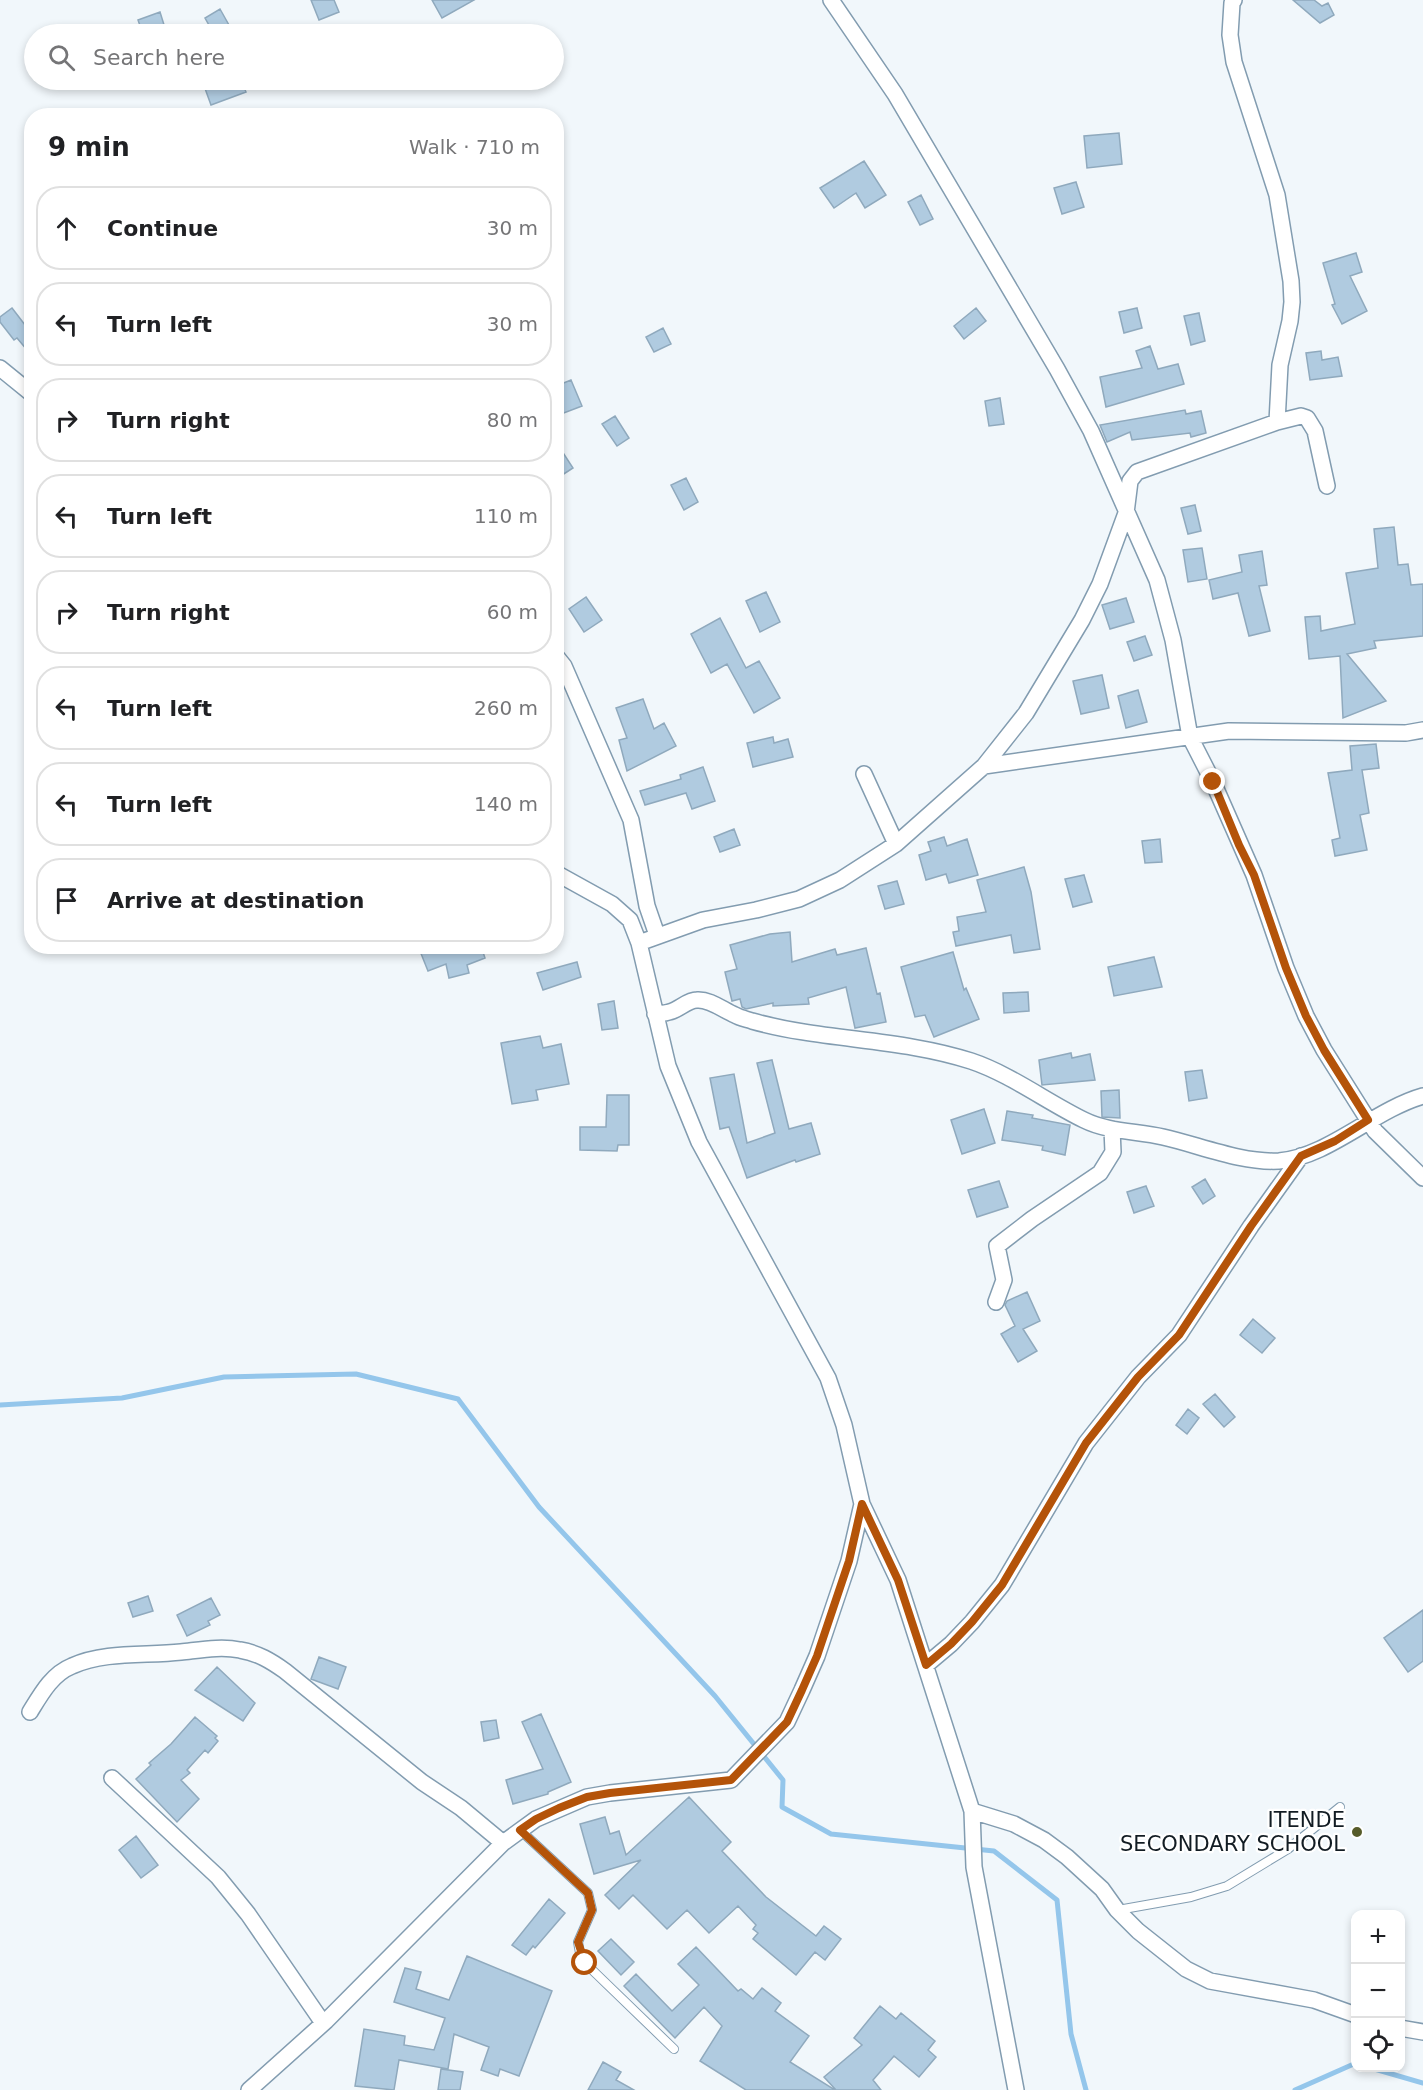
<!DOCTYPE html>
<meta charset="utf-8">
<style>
:root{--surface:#fff;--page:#f2f2f2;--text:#202124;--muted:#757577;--line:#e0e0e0}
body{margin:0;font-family:"DejaVu Sans",sans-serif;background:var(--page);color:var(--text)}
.controls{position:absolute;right:18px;bottom:18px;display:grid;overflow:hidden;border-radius:12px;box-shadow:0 3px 9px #0003}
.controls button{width:54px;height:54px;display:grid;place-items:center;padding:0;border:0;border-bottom:2px solid var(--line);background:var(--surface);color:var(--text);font:30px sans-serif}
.stop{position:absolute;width:18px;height:18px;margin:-14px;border:4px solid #b45309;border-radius:50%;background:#fff}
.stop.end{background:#b45309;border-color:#fff;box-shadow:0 2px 6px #0008}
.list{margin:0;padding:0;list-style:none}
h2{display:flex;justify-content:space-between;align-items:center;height:78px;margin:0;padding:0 24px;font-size:26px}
h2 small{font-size:20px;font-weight:400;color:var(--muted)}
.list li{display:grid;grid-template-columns:39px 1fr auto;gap:18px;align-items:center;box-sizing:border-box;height:84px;margin:0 12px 12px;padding:0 12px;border:2px solid var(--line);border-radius:24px}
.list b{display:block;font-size:22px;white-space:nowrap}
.list em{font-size:20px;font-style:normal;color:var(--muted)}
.icon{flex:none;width:33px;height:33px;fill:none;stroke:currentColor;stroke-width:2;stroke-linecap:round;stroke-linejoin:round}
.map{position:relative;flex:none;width:1423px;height:2090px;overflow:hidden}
.search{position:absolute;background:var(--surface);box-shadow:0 3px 9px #0003;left:24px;top:24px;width:540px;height:66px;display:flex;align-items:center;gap:15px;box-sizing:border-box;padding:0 21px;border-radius:33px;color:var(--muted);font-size:22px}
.panel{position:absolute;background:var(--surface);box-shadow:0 3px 9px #0003;left:24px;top:108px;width:540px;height:846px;border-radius:24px}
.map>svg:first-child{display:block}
</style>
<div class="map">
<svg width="1423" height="2090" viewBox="0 0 1423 2090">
<rect width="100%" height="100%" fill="#f1f7fb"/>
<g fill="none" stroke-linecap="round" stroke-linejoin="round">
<!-- stream -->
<path stroke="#94c6eb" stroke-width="5" d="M0 1405 122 1398 224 1377 356 1374 458 1399 539 1507 715 1696 783 1780 782 1807 831 1834 994 1851 1057 1900 1071 2034 1086 2090
M1371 2068 1423 2083
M1295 2090 1356 2063"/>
</g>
<!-- building -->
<path fill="#b0cbe0" stroke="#8fa9bd" stroke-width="1.5" d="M311 0H334L339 12 319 20Z
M432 0H474L442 18Z
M1293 0H1314L1322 6 1328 3 1334 15 1320 23Z
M220 9 234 34H214L205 18Z
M160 12 165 28 143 34 138 20Z
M211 80H241L246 92 211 105 203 83Z
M1119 133 1122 164 1087 168 1084 136Z
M864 161 886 195 865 208 856 193 834 208 820 188Z
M1076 182 1084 207 1062 214 1054 188Z
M921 195 933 219 920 225 908 202Z
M1356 253 1362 272 1350 276 1367 311 1342 324 1332 305 1335 304 1323 263Z
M12 308 32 334V356L17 338 14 340 0 322V317Z
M976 308 986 321 964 339 954 326Z
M1137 308 1142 328 1124 333 1119 312Z
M1199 313 1205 341 1191 345 1184 316Z
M663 328 671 344 654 352 646 337Z
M1150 346 1158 369 1178 364 1184 384 1106 407 1100 377 1142 368 1136 351Z
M1321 351 1322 360 1338 357 1342 376 1310 380 1306 353Z
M571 380 582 406 556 416V386Z
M1000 398 1004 424 989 426 985 401Z
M1185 410 1186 414 1201 411 1206 433 1191 437 1190 433 1132 440 1130 432 1107 442 1100 425Z
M615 416 629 438 617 446 602 424Z
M556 442 573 468 556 479Z
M686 478 698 502 684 510 671 485Z
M1195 505 1201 531 1188 534 1181 508Z
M1394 527 1398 565 1408 564 1411 585 1423 584V636L1374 641 1376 648 1347 654 1386 701 1343 718 1340 656 1309 659 1305 617 1320 616 1321 631 1355 624 1346 573 1378 568 1374 529Z
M1202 548 1207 579 1188 582 1183 550Z
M1262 551 1267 585 1259 586 1270 631 1249 636 1238 593 1213 599 1209 580 1242 572 1239 555Z
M766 592 780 622 760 632 746 601Z
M586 597 602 620 584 632 569 609Z
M1126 598 1134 622 1110 629 1102 605Z
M720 618 746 668 759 661 780 698 754 713 727 664 711 673 691 634Z
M1145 636 1152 655 1134 661 1127 642Z
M1102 675 1109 708 1081 714 1073 681Z
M1138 690 1147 722 1126 728 1118 696Z
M643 699 654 729 664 723 676 746 627 771 619 740 627 738 616 708Z
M773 737 774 743 788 739 793 757 753 767 747 743Z
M1376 744 1379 768 1362 770 1369 813 1360 815 1367 850 1335 856 1332 840 1340 838 1328 773 1352 770 1350 746Z
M703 767 715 801 692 809 686 793 645 805 640 791 681 779 680 775Z
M734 829 740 845 720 852 714 837Z
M944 837 947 846 967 839 978 875 949 883 946 874 926 880 919 855 931 851 928 842Z
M1160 839 1162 862 1145 863 1142 841Z
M1024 867 1031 892 1040 949 1014 953 1011 935 956 946 953 932 959 931 957 917 986 912 977 880Z
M1084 875 1092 902 1073 907 1065 879Z
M897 881 904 904 885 909 878 886Z
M790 932 792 962 835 949 837 955 866 948 877 994 880 993 886 1022 855 1028 846 987 808 998 809 1004 773 1006V1003L746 1009 742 1007 740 999 732 1001 725 972 737 969 730 945 770 934Z
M418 946H481L485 958 467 965 469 973 449 978 446 964 428 971Z
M953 952 964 990 966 988 979 1019 934 1037 925 1015 915 1017 901 967Z
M1154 957 1162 987 1114 996 1108 967Z
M577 962 581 977 543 990 537 973Z
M1028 992 1029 1011 1004 1013 1003 993Z
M614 1001 618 1028 602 1030 598 1004Z
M540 1036 543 1048 561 1044 569 1084 536 1090 538 1100 512 1104 501 1043Z
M1071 1053 1072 1058 1090 1054 1095 1080 1042 1085 1039 1060Z
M772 1060 789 1129 811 1123 820 1154 796 1162 795 1160 747 1178 729 1127 720 1129 710 1078 734 1074 747 1143 775 1133 757 1063Z
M1202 1070 1207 1098 1189 1101 1185 1072Z
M1119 1090 1120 1118 1102 1117 1101 1091Z
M607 1095H629V1145H618L617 1151 580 1150V1127H606Z
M984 1109 995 1143 962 1154 951 1120Z
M1007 1111 1033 1115 1032 1118 1070 1125 1065 1155 1042 1150 1043 1146 1002 1140Z
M1205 1179 1215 1196 1203 1204 1192 1187Z
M999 1181 1008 1207 977 1217 968 1190Z
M1146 1186 1154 1206 1134 1213 1127 1192Z
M1027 1292 1040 1321 1023 1329 1037 1351 1018 1362 1001 1334 1015 1326 1005 1305 1007 1301Z
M1253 1319 1275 1338 1262 1353 1240 1335Z
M1215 1394 1235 1417 1224 1427 1203 1404Z
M1188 1409 1199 1418 1187 1434 1176 1425Z
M148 1596 153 1611 133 1617 128 1603Z
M211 1598 220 1615 208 1621 210 1625 187 1636 177 1615Z
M1423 1610V1661L1408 1672 1384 1638Z
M319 1657 346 1667 338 1689 311 1679Z
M217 1667 255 1703 243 1721 195 1690Z
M541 1714 571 1782 548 1792V1794L513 1804 506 1780 543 1769 522 1722Z
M195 1717 217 1736 215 1738 218 1741 208 1753 205 1750 187 1770 190 1773 181 1780 199 1799 177 1822 136 1779 151 1765 149 1763 171 1744Z
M496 1720 499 1738 484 1741 481 1722Z
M689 1797 731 1842 722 1851 766 1897 816 1936 824 1926 841 1939 825 1960 815 1952 796 1975 753 1939 758 1933 753 1929 756 1925 738 1906 709 1933 687 1910 667 1929 633 1895 619 1909 605 1895 641 1860 594 1874 580 1824 605 1817 610 1834 619 1831 626 1855Z
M136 1836 158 1865 141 1878 119 1850Z
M549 1899 565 1913 535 1948 533 1946 526 1955 512 1945Z
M611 1939 634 1962 621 1975 598 1951Z
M696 1947 738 1991 741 1989 753 1999 762 1988 781 2003 775 2011 809 2036 790 2062 835 2090H746L700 2061 722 2026 704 2007 675 2038 624 1986 636 1974 672 2011 699 1985 678 1964Z
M467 1956 552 1991 519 2076 500 2069 498 2076 481 2070 489 2047 454 2034 448 2069 399 2060 394 2090 355 2086 364 2029 405 2036 404 2045 434 2050 445 2018 394 2002 405 1968 421 1972 416 1989 449 2000Z
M880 2006 896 2019 901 2013 935 2041 928 2050 936 2057 919 2077 894 2056 873 2080 881 2090H836L824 2077 862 2045 854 2038Z
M603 2062 621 2072 616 2080 634 2090H588Z
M441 2069 463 2072 460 2090H438Z"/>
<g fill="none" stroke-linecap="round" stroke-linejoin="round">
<defs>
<path id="lane" d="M520 1830 588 1893 592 1910 578 1942 580 1953 585 1963 674 2049
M1118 1910 1191 1897 1227 1886 1288 1849 1340 1807"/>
<path id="street" d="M831 0 895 94 1057 369 1091 431 1157 580 1173 640 1190 737 1213 782 1254 875 1286 968 1306 1016 1324 1050 1375 1131 1423 1178
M1234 0 1232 3 1230 35 1234 62 1277 195 1291 281 1292 302 1290 321 1280 365 1277 422
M0 368 32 394
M556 656 564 666 631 820 647 906 657 935
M984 766 1229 731 1406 733 1423 730
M864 774 896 844
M639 943 703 920 756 910 799 899 840 880 896 844 984 766 1026 713 1082 620 1100 584 1126 513 1130 481 1137 472 1277 422 1301 416 1307 418 1315 431 1327 486
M655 1014C659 1013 664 1014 669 1012 679 1010 687 1000 697 1000 710 999 723 1010 735 1015 740 1018 746 1019 752 1021 823 1041 900 1038 971 1061 1010 1074 1047 1102 1084 1120 1108 1132 1137 1131 1163 1137 1199 1145 1241 1163 1279 1161 1328 1157 1374 1110 1423 1096
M996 1302 1004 1280 997 1246 1032 1219 1100 1173 1113 1152 1112 1129
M862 1504 898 1580 972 1811 974 1867 1016 2090
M926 1665 951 1644 972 1622 1002 1585 1086 1443 1138 1377 1179 1335 1251 1226 1301 1156
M30 1712C41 1694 52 1674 72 1666 105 1651 146 1656 181 1652 200 1650 221 1646 240 1650 258 1653 271 1661 285 1671L422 1782 461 1808 503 1843
M112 1778 218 1877 248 1914 323 2023
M972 1811 1014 1824 1044 1840 1067 1857 1102 1889 1117 1910 1138 1931 1186 1969 1210 1981 1314 2000 1356 2015
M1400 2028 1423 2032
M249 2090 326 2021 503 1843 536 1819 587 1797 610 1793 731 1780 787 1722 802 1690 817 1656 849 1561 862 1504 844 1425 828 1378 699 1142 668 1066 639 943 630 920 612 904 556 873"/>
</defs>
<!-- lane casing -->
<use href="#lane" stroke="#829cb0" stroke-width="10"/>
<!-- street casing -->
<use href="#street" stroke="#829cb0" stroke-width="18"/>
<!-- lane -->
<use href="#lane" stroke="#fff" stroke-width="8"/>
<!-- street -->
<use href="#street" stroke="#fff" stroke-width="15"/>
</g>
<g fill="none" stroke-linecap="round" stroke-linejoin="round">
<!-- route -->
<path stroke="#b45309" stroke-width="8" d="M585 1963 578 1942 592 1910 588 1893 520 1830 536 1819 559 1808 587 1797 610 1793 731 1780 787 1722 802 1690 817 1656 849 1561 862 1504 898 1580 926 1665 951 1644 972 1622 1002 1585 1086 1443 1138 1377 1179 1335 1251 1226 1301 1156 1335 1141 1368 1120 1324 1050 1306 1016 1286 968 1254 875 1239 845 1213 782"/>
</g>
<!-- markers -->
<circle fill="#575c2a" stroke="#fff" stroke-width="2" cx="1357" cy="1832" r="6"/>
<g text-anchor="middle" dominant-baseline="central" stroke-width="4.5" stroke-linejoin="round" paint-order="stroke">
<!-- poi labels -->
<g font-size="21" fill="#121c23" stroke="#fff" text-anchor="end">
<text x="1345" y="1820">ITENDE<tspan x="1345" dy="24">SECONDARY SCHOOL</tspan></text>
</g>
</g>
</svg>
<div class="controls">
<button>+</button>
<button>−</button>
<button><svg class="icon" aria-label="locate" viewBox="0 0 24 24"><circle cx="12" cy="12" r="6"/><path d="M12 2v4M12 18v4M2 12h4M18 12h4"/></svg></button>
</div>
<div class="stop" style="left:585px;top:1963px"></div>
<div class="stop end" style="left:1213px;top:782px"></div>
<div class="search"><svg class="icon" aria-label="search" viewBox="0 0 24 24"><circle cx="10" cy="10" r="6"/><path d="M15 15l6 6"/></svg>Search here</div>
<section class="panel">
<h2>9 min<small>Walk · 710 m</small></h2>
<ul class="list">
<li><svg class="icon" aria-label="ahead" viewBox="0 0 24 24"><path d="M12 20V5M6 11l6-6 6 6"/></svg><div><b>Continue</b></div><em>30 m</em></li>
<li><svg class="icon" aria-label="left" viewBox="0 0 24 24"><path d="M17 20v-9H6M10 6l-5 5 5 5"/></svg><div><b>Turn left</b></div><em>30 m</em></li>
<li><svg class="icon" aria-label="right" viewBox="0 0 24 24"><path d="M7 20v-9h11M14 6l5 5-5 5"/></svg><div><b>Turn right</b></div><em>80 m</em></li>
<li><svg class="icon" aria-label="left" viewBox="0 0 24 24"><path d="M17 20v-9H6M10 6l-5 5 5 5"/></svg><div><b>Turn left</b></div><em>110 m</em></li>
<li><svg class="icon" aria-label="right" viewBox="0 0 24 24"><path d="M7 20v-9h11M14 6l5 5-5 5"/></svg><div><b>Turn right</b></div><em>60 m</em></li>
<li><svg class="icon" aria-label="left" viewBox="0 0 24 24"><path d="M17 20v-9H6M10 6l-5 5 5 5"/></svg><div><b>Turn left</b></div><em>260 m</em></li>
<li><svg class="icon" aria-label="left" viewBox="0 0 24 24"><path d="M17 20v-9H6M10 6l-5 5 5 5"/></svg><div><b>Turn left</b></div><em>140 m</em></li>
<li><svg class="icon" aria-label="arrive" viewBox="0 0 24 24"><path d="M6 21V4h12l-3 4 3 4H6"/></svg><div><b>Arrive at destination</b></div></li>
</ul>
</section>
</div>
